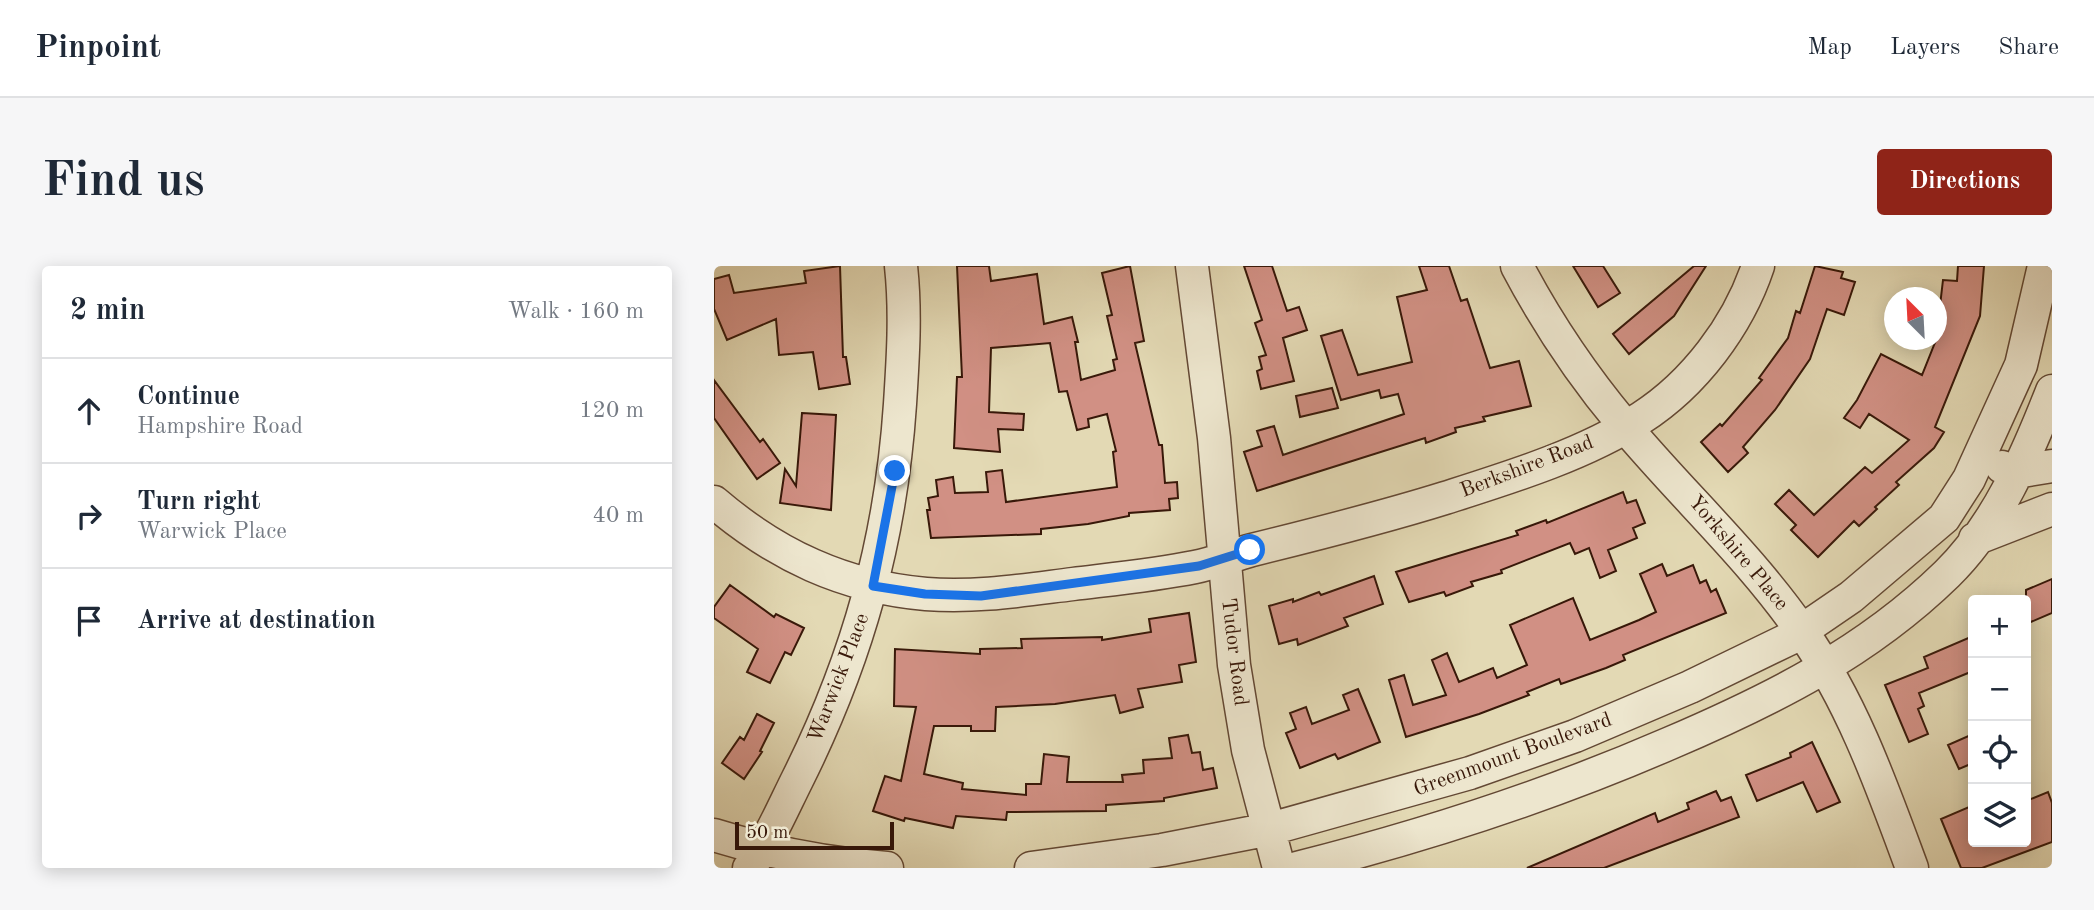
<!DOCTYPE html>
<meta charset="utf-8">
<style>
:root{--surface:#fff;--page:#f6f6f7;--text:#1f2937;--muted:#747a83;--line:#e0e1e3;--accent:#8f2418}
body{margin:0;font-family:"Old Standard TT",serif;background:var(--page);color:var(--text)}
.controls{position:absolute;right:21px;bottom:21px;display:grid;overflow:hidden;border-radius:7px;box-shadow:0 4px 18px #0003}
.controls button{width:63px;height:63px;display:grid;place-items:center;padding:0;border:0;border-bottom:2px solid var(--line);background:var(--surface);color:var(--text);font:35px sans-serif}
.compass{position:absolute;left:1170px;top:21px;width:63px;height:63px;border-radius:50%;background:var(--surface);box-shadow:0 4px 18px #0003;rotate:336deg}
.scale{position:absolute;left:21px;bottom:18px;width:159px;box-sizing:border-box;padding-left:7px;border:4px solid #381809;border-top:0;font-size:19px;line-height:24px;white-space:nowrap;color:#381809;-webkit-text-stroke:5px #ede6ce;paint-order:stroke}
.stop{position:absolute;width:21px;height:21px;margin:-16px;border:5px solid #1a73e8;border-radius:50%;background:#fff}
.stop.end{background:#1a73e8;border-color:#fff;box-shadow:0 2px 7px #0008}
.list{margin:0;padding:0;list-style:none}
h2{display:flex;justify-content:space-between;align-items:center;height:91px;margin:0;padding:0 28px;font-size:30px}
h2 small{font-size:23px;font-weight:400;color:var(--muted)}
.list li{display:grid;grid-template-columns:46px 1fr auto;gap:21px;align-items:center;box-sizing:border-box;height:105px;padding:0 28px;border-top:2px solid var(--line)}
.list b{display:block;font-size:26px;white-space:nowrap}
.list p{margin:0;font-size:23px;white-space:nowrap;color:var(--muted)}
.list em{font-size:23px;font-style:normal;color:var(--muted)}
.icon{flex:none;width:38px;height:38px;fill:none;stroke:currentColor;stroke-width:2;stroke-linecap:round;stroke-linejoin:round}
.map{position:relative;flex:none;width:1338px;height:602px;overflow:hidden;border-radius:7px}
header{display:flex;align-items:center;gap:42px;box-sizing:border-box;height:98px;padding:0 35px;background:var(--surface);border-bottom:2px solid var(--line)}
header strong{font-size:33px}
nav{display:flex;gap:38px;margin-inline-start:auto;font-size:24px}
.intro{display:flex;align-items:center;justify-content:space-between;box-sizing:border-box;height:168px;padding:0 42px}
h1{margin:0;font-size:49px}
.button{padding:18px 32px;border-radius:7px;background:var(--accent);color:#fff;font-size:24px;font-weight:700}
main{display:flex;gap:42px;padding:0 42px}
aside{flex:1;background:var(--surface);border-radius:7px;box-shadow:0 4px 18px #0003}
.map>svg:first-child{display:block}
</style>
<header>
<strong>Pinpoint</strong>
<nav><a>Map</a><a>Layers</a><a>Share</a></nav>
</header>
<div class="intro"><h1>Find us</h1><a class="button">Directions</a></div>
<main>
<aside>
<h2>2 min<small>Walk · 160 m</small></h2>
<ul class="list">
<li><svg class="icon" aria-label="ahead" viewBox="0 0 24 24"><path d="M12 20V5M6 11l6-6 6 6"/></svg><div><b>Continue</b><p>Hampshire Road</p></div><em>120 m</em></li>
<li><svg class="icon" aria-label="right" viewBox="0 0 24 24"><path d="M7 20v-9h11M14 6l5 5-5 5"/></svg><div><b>Turn right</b><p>Warwick Place</p></div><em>40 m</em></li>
<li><svg class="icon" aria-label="arrive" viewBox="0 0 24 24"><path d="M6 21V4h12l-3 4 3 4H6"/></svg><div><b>Arrive at destination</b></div></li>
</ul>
</aside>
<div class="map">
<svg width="1338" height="602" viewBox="0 0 1338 602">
<rect width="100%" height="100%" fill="#e3d9b4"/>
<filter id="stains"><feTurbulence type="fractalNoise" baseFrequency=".00286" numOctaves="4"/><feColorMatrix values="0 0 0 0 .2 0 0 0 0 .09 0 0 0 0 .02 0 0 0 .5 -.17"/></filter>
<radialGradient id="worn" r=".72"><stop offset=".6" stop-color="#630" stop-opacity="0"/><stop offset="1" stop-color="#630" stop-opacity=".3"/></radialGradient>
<!-- building -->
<path fill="#d19084" stroke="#381809" stroke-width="2" d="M126 0 129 91H132L136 118 105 123 99 86 65 89 62 53 13 74 0 43V13L15 9 20 27 92 17 90 5Z
M243 0H275L277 15 323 8 330 58 358 51 364 76H361L367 114 401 104 399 94 403 93 393 50 398 49 388 7 416 0 430 75 421 77 445 179H448L451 217 463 216 464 232 455 233 456 244 415 247V250L374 258 327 263V268L217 272 213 244H216L214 232 224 230 222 214 239 211 241 227 274 226 272 206 288 204 292 236 403 221 399 186 402 185 393 148 374 153 375 161 363 164 353 125 345 126 336 77 277 82 275 146 310 148 309 164 284 163 286 186 240 182 243 111H248Z
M530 0H558L573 45 585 41 593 64 569 72 580 115 547 123 543 105 548 103 545 91 552 89 541 57 548 54Z
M705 0H735L747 35 753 33 776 102 805 95 817 140 769 151 771 155 741 162 742 166 712 177 711 172 543 225 530 186 548 180 543 165 560 160 569 189 690 148 684 128 667 132 665 124 627 134 607 70 628 64 644 109 698 96 683 31 713 24Z
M859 0H889L906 27 884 41Z
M980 0H992L960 50 915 88 899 68Z
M1101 0 1129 6 1127 12 1141 16 1130 49 1113 43 1096 93 1061 144 1029 181 1034 187 1014 206 987 176 1006 158 1008 160 1048 114 1045 112 1074 72 1082 45 1086 47Z
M1244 0H1270L1266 50 1221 161 1230 166 1220 182 1182 216 1185 219 1161 241 1163 243 1145 260 1140 255 1104 291 1077 264 1082 259 1061 238 1075 224 1100 249 1151 201 1158 207 1195 174 1155 148 1146 162 1130 152 1143 134 1167 88 1208 109 1222 74 1229 14 1243 15Z
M0 114 46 176 49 173 66 197 43 213 0 152Z
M618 122 624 142 586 151 582 130Z
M88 147 122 149 117 244 66 237 71 203 82 220Z
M909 226 913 237 922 234 931 257 919 262 923 272 894 284 902 305 886 312 875 282 861 288 856 277 787 304 788 307 757 316 759 320 732 330 730 326 695 336 682 306 804 269 802 265 832 254 833 257Z
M948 298 953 310 979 299 986 317 992 314 997 326 1002 323 1012 347 909 389 911 394 892 402 847 418 845 413 813 426 815 429 765 448 692 471 675 414 690 409 699 439 732 429 718 394 733 387 745 416 779 402 783 412 813 399 796 359 859 332 876 374 925 354 942 346 926 308Z
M660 310 669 338 630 352 634 360 584 379 583 373 565 378 555 340 579 333V336L605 326 607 329Z
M1338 313V347L1312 358V324Z
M16 319 60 351 62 348 90 362 77 389 71 386 56 417 33 406 44 383 0 352V341Z
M475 347 482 396 465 399 468 416 424 423 429 441 406 447 401 429 341 438 282 441 281 465H257V460H220L210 508 249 517 248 523 312 529V518H327L330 488 355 491 353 516H409L408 509 430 507 429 494 458 492 455 472 474 469 478 487 486 486 489 504 499 502 503 522 450 532V535L392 539V545L293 546 292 554 242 550 239 562 191 552 190 555 159 545 171 510 187 515 202 441 180 440 181 383 266 388V383L308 382 307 373 388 371V374L437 366 435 353Z
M1259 370V405L1205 427 1210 440 1204 443 1214 468 1195 476 1171 419 1214 402 1210 391Z
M644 423 666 476 624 493 621 488 586 502 572 467 582 463 576 447 592 441 598 458 635 444 629 429Z
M43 448 60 457 46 485 48 486 30 513 8 497 26 471 30 474Z
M1259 468V497L1245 503 1234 479Z
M1098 476 1126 536 1103 546 1089 516 1043 535 1032 509 1077 491 1076 487Z
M1002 525 1007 535 1017 531 1025 551 890 602H813L941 547 944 556 975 543 973 537Z
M1334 526 1338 537V576L1268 602H1247L1227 553 1255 541 1259 552V576H1312V535Z"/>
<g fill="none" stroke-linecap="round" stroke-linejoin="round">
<defs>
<path id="minor" d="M478 0 500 172 520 399 534 484 565 602
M803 0C833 57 868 109 909 158 968 229 1036 290 1089 367 1139 438 1168 521 1198 602
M1288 201 1302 206 1338 200
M0 236C62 289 130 321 212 328 262 332 310 324 359 318 400 313 441 309 481 301 501 297 519 289 538 284 603 268 667 252 731 232 797 211 869 189 927 152 980 118 1024 60 1044 0
M1261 273 1338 243
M0 569C58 587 113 598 173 602
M35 602C55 575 68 544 83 514 144 392 177 273 186 138 189 92 192 46 187 0
M317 602 448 584 556 563 756 507 861 470 976 421 1077 372 1137 331 1230 252 1255 213 1307 99 1330 0
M583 602C710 570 834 530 954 478 1057 434 1152 387 1233 308 1283 259 1313 189 1338 125"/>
</defs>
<!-- minor casing -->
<use href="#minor" stroke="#634834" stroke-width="35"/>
<!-- minor -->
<use href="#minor" stroke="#ede6ce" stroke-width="32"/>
</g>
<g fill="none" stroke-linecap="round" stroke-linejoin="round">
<!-- route -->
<path stroke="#1a73e8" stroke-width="9" d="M181 205 159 320 211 328 267 330 485 300 536 284"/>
</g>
<g text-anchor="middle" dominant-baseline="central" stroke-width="5" stroke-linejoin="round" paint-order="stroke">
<!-- street labels -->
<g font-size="21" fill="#381809" stroke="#ede6ce">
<text transform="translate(813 201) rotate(-21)">Berkshire Road</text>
<text transform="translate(1024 287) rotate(50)">Yorkshire Place</text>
<text transform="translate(520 386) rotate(83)">Tudor Road</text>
<text transform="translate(125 412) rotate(-69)">Warwick Place</text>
<text transform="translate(799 489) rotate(-20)">Greenmount Boulevard</text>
</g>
</g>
<rect width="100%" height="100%" filter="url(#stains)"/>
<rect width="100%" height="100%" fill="url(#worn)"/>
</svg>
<div class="controls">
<button>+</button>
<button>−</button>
<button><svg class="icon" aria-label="locate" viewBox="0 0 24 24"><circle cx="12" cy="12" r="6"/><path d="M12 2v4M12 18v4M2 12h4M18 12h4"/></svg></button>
<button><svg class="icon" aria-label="layers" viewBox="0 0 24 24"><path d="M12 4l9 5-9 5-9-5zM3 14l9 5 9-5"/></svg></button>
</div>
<svg class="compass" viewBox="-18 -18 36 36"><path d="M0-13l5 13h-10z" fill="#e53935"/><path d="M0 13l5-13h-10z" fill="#747a83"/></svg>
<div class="scale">50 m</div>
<div class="stop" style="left:536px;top:284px"></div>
<div class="stop end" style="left:181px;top:205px"></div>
</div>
</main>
